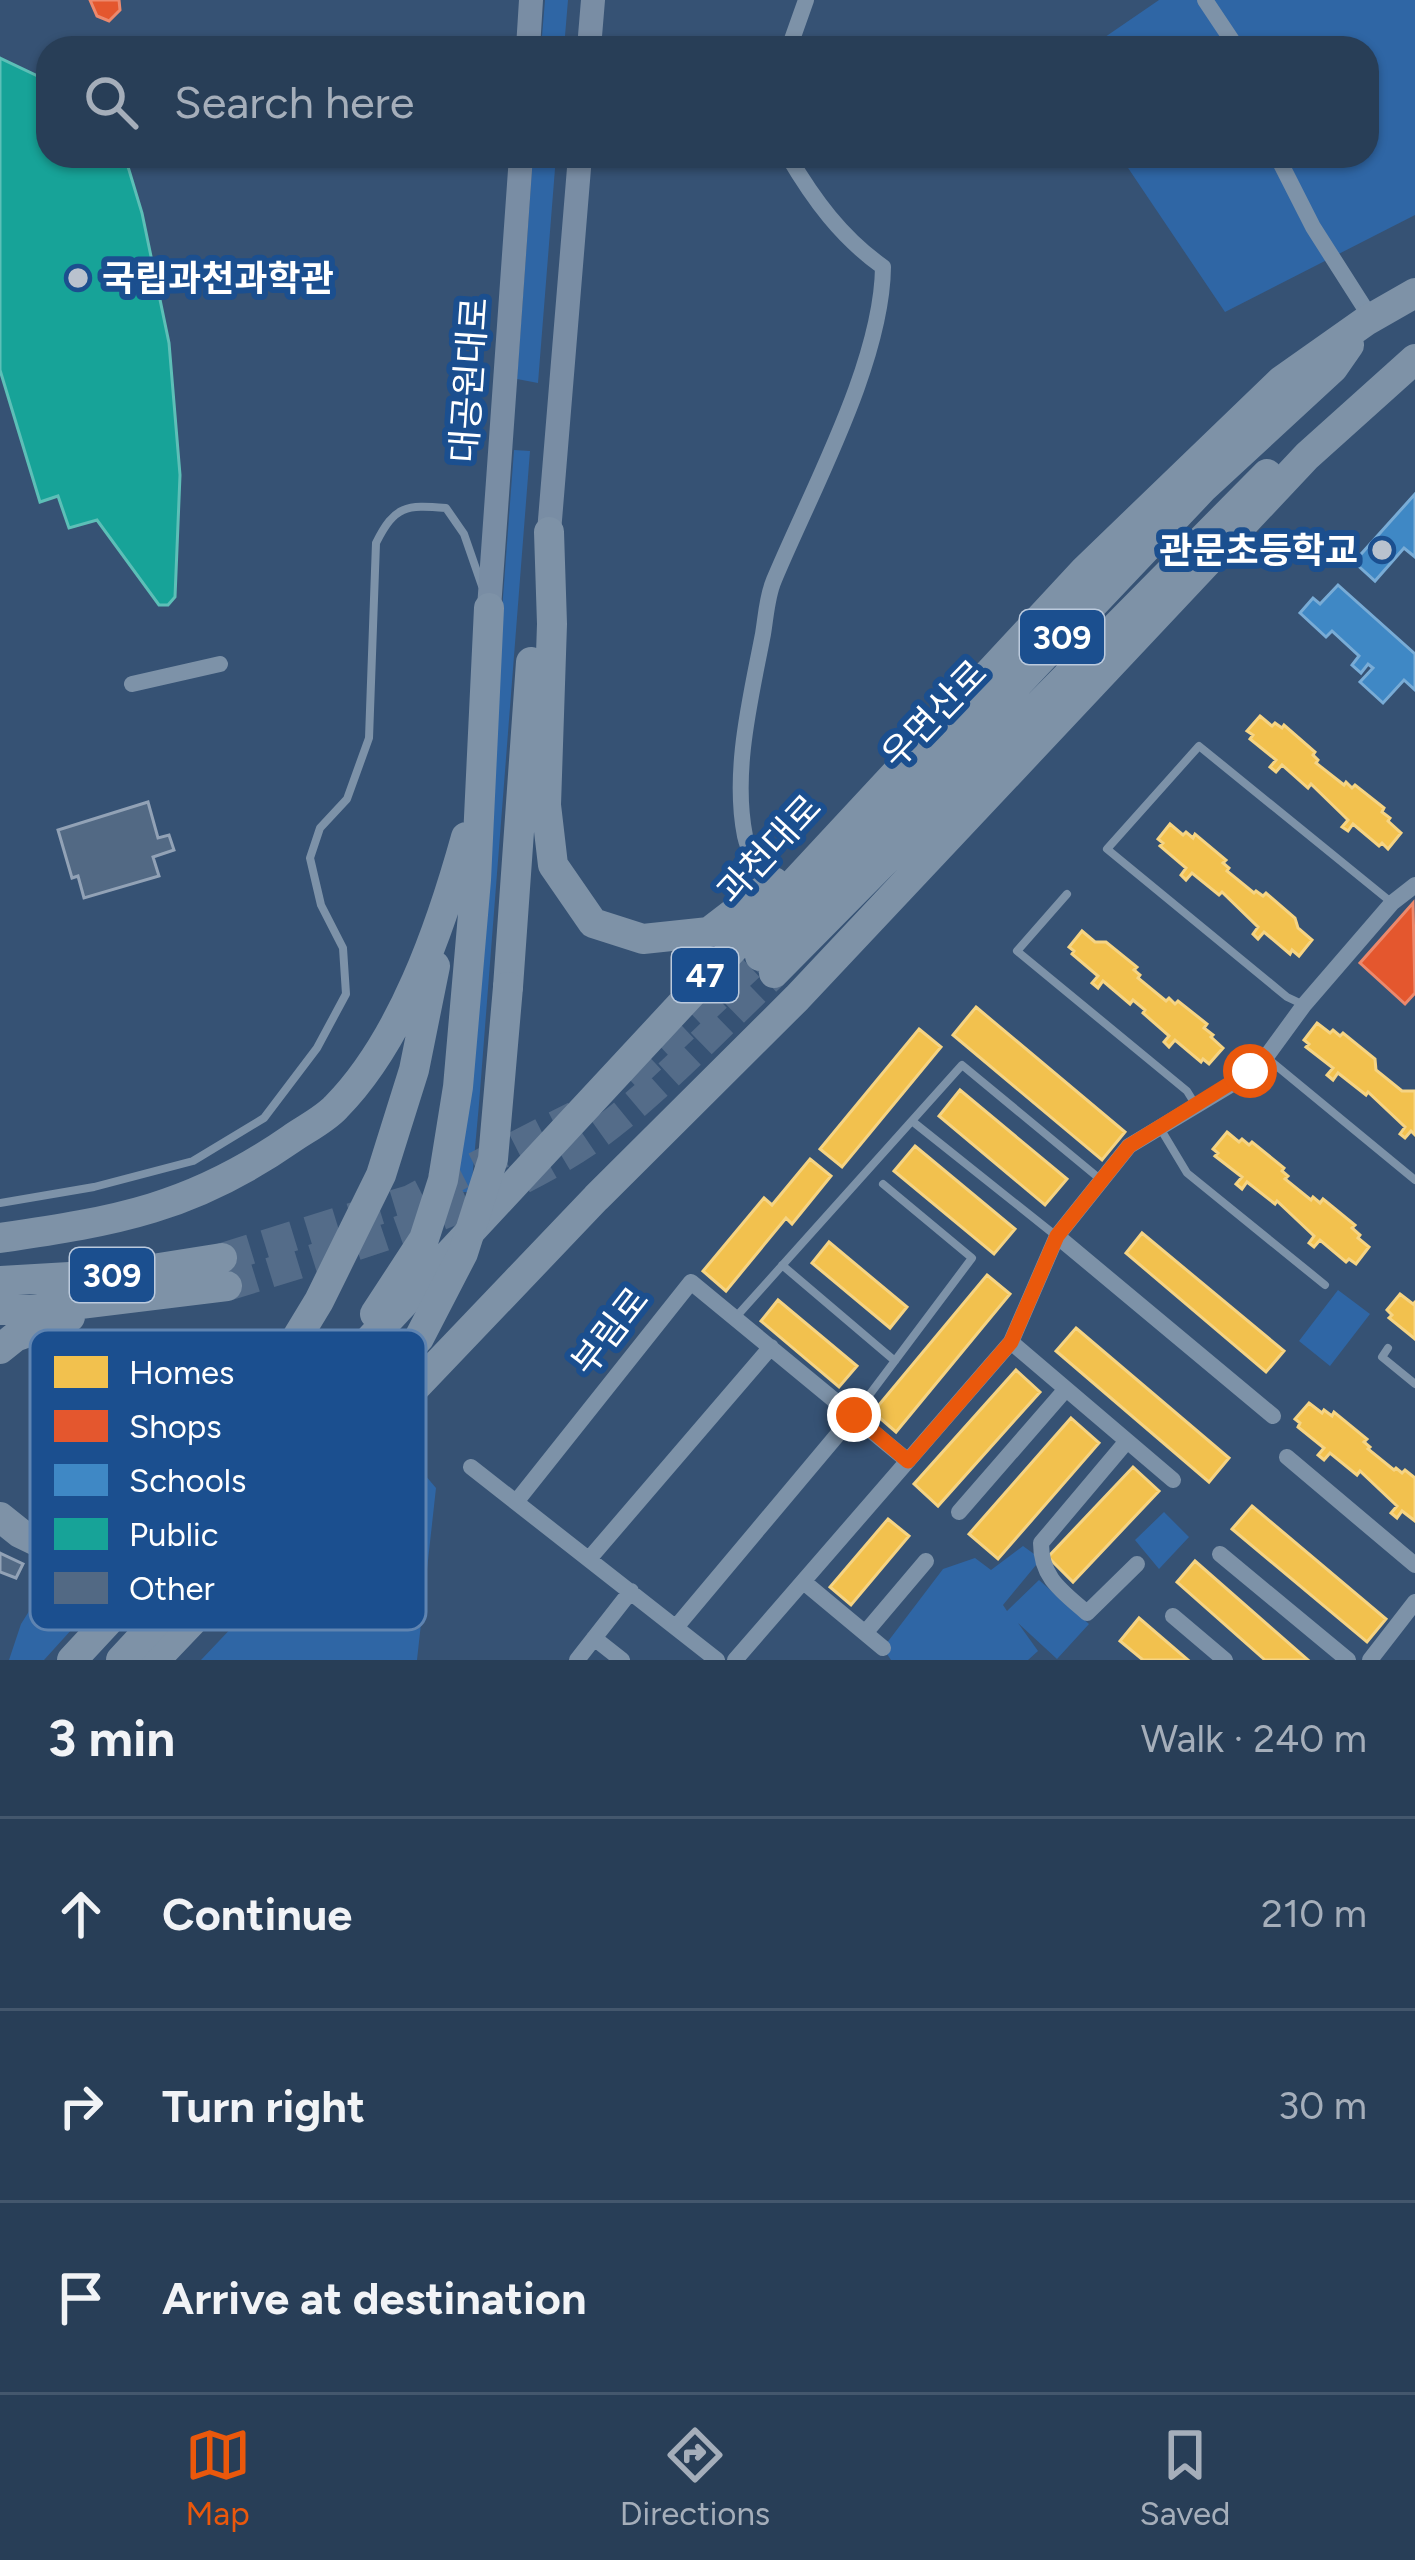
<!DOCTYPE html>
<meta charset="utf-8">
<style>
:root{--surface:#283e57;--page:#344961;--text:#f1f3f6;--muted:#a5aeba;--line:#44576d;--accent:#ea580c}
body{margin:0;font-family:Figtree,"Noto Sans KR",sans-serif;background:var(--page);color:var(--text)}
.stop{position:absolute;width:36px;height:36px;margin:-27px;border:9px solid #ea580c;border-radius:50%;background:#fff}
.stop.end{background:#ea580c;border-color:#fff;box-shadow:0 3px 12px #0008}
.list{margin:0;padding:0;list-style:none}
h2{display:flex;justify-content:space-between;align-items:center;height:156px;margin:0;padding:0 48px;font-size:51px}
h2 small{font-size:39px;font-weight:400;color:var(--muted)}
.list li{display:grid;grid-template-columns:78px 1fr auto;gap:36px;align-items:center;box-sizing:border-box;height:192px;padding:0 48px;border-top:3px solid var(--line)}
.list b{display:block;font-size:45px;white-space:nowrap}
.list em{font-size:39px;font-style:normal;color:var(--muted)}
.icon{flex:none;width:66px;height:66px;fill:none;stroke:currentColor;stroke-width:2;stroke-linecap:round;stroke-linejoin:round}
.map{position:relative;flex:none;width:1415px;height:1660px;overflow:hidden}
.search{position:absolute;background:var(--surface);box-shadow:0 3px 9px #0004;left:36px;right:36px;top:36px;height:132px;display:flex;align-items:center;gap:30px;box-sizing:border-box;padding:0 42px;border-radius:36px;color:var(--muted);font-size:45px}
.sheet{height:732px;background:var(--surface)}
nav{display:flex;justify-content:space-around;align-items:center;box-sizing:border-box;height:168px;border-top:3px solid var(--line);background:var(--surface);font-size:33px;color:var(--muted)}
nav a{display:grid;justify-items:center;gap:6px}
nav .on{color:var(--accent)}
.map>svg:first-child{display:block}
</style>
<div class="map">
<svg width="1415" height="1660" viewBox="0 0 1415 1660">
<rect width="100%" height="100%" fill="#365274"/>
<!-- green -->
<path fill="#2f66a5" d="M545 0H568L564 48H541Z
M1159 0H1415V215L1225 312 1120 156H1367V48H1089Z
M533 156H556L538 383 517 379Z
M514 450 530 451 479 1104 471 1192H450L487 811Z
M1338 1290 1370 1314 1330 1366 1299 1341Z
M402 1448 436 1488 417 1660H201Z
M1164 1512 1189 1537 1159 1569 1135 1540Z
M1023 1546 1041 1559 1003 1605 1007 1611 1039 1580 1089 1624 1057 1659 1018 1623 1038 1651 1028 1660H891L883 1648 943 1569 975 1558 991 1570Z
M58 1565 76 1566 92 1607 44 1660H9L21 1624Z"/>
<!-- homes -->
<path fill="#f2c14e" stroke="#f6d483" stroke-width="3" d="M1260 716 1272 726 1275 723 1282 728 1284 725 1315 752 1313 755 1318 760 1316 763 1344 785 1346 782 1352 788 1355 785 1384 808 1382 812 1390 818 1388 821 1401 833 1388 849 1382 843 1379 846 1353 824 1348 831 1342 827 1348 820 1311 784 1308 788 1282 765 1276 772 1270 767 1276 760 1250 739 1253 735 1247 731Z
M1170 824 1183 835 1186 832 1193 838 1195 834 1226 860 1223 863 1229 868 1227 871 1254 893 1256 891 1263 896 1266 893 1295 918 1298 928 1312 940 1299 956 1292 950 1290 954 1264 932 1258 939 1253 934 1258 927 1222 892 1219 895 1192 873 1186 880 1181 875 1186 868 1160 846 1163 843 1158 839Z
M1082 931 1095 942H1106L1137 967 1134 970 1140 975 1138 978 1166 1001 1169 998 1175 1004 1178 1001 1207 1024 1204 1028 1213 1035 1211 1037 1223 1048 1209 1064 1203 1059 1201 1062 1175 1040 1169 1047 1164 1042 1169 1036 1143 1013 1145 1010 1133 1000 1130 1004 1103 981 1098 988 1092 983 1098 976 1072 954 1074 951 1069 947Z
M976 1007 1125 1132 1102 1160 953 1035Z
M1317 1023 1330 1033 1333 1030 1340 1036 1343 1033 1375 1059 1376 1070 1402 1091H1415V1135L1411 1131 1405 1138 1400 1134 1405 1127 1368 1092 1366 1095 1338 1073 1333 1080 1327 1075 1333 1068 1306 1047 1309 1044 1304 1040Z
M919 1029 941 1047 842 1167 820 1149Z
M960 1090 1067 1179 1045 1205 939 1116Z
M1227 1132 1239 1142 1242 1139 1249 1145 1252 1142 1284 1168 1282 1171 1288 1176 1285 1179 1311 1200 1313 1197 1320 1203 1323 1199 1355 1225 1352 1228 1360 1235 1358 1238 1369 1247 1356 1264 1349 1259 1346 1262 1320 1240 1314 1247 1309 1243 1314 1236 1277 1201 1275 1204 1247 1182 1242 1189 1236 1184 1242 1177 1215 1156 1218 1153 1213 1149Z
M915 1146 1015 1229 994 1254 894 1171Z
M810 1159 831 1176 792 1224 786 1218 726 1291 703 1271 764 1198 772 1205Z
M1142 1233 1284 1351 1266 1372 1126 1253Z
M829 1242 907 1307 890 1328 812 1263Z
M987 1275 1010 1294 896 1432 873 1412Z
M1400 1294 1413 1304 1415 1302V1339L1389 1318 1392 1315 1387 1310Z
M778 1300 857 1366 839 1387 761 1321Z
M1076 1328 1229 1458 1209 1482 1056 1351Z
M1016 1370 1040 1392 938 1506 914 1484Z
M1309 1403 1322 1413 1324 1410 1332 1416 1334 1412 1367 1439 1364 1442 1370 1447 1368 1449 1394 1470 1396 1468 1402 1473 1405 1470 1415 1478V1521L1402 1511 1397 1518 1391 1513 1397 1506 1360 1471 1357 1475 1330 1453 1324 1460 1318 1455 1324 1448 1298 1427 1300 1423 1295 1419Z
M1071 1418 1099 1443 998 1559 969 1534Z
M1133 1467 1159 1491 1073 1582 1048 1557Z
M1252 1506 1386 1619 1367 1642 1232 1529Z
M888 1519 909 1536 851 1605 830 1587Z
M1195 1561 1308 1660H1265L1177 1582Z
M1139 1618 1188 1660H1143L1120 1641Z"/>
<!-- shops -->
<path fill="#e4572e" stroke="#ec896d" stroke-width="3" d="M90 0H119L120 10 109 21 97 16Z
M1413 903 1415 993 1405 1004 1360 963Z"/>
<!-- schools -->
<path fill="#3f88c5" stroke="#79acd6" stroke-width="3" d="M1415 494V557L1404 548 1375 581 1354 562Z
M1338 585 1415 654V690L1404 680 1383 703 1360 682 1373 668 1368 664 1361 673 1352 665 1359 656 1332 631 1326 637 1300 613 1313 598 1320 604Z"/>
<!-- public -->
<path fill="#17a398" stroke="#5dbfb7" stroke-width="3" d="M0 58 48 81V156H124L126 160 142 213 169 343 180 475 175 597 168 605H159L97 520 69 528 58 496 40 502 0 370Z"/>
<!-- building -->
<path fill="#526984" stroke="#92a2b6" stroke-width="3" d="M148 802 158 838 169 835 174 850 153 857 159 876 84 898 78 876 72 878 58 830Z
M0 1553 23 1564 16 1578 0 1572Z"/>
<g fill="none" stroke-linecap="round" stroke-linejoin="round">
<!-- highway-tunnel -->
<path stroke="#546c89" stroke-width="30" stroke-dasharray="30 15" stroke-linecap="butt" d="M629 1079 760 956
M222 1258 410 1200 575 1116
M227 1286C354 1246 515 1203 620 1117 674 1073 723 1021 774 973"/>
<!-- lane -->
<path stroke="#7d92a8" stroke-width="8" d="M1067 894 1017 951 1187 1091 1195 1104
M1304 1005 1287 997 1107 849 1199 746 1391 902
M1267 1058 1415 1180
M912 1121 1055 1235
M1160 1128 1187 1173 1325 1285
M0 1203 94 1187 193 1161 264 1118 317 1048 346 994 343 948 321 905 310 858 320 828 347 799 369 738 376 543C395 505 406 505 446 508L464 534 482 586
M782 1265 895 1361
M735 1318 962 1065 1100 1179
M1388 1348 1382 1357 1415 1384
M855 1414 972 1258 883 1184"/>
<!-- street -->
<path stroke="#7d92a8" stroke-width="16" d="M1205 0 1237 48
M789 48 806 0
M1277 156 1313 227 1371 318
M132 684 220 664
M770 885C760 870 749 854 745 836 732 771 751 697 763 634 766 616 767 596 774 580 811 491 882 363 883 267 841 237 814 200 788 156
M1057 1236 1273 1416
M1011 1342 1173 1480
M1127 1441 1041 1543C1041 1578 1062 1591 1087 1613L1137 1564
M1287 1457 1415 1565
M471 1467 717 1660
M516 1502 691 1282 908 1461
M959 1512 1066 1389
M1220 1554 1348 1660
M589 1559 771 1347
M805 1583 883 1648
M1173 1616 1225 1660
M677 1626 854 1415
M865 1633 926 1561
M594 1638 622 1660
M577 1660 631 1591
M735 1660 1011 1342 1057 1236 1129 1146 1234 1083 1266 1057 1304 1005 1392 903 1415 885
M1370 1660 1415 1602"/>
<!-- secondary -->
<path stroke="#798da4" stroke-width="24" d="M528 48 531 0
M589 48 593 0
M549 532 580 156
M489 608 521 156"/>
<!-- highway -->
<path stroke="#7e92a7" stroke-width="30" d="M549 532 552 624 546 805 553 865 593 923 643 939 709 932 774 882
M760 956 1203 488 1333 368 1349 345
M774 973 1267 474
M508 987 531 662
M0 1238C117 1221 192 1208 291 1139 305 1129 324 1120 336 1107 402 1040 441 927 466 837
M0 1281 121 1274 222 1258
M0 1310H31L227 1286
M375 1314 424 1239 443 1180 458 1087 476 880 489 608
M0 1349 15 1337 70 1317
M166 1516 233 1443 319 1301 381 1175 414 1070 435 966
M0 1517 20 1533 51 1548 114 1549 137 1537 182 1505
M72 1660 1085 570 1281 381 1366 321 1415 293
M155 1660 596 1198 797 998 1307 456 1415 359"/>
<!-- highway-bridge -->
<path stroke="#7e92a7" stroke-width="30" d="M121 1660 419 1338 463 1253 493 1159 508 987"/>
</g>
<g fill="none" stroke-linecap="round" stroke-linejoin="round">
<!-- route -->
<path stroke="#ea580c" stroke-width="15" d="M854 1415 908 1461 1011 1342 1057 1236 1129 1146 1250 1071"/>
</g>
<!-- markers -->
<g fill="#b9c2ce" stroke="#1b4f8f" stroke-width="4.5">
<circle cx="78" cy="278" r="12"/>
<circle cx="1382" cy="550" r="12"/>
</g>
<g text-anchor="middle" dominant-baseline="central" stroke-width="12" stroke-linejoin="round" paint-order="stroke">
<!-- shield labels -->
<g fill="#1b4f8f" stroke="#bbcadd" stroke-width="3">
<rect x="1020" y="610" width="84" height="54" rx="9"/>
<rect x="672" y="948" width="66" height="54" rx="9"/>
<rect x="70" y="1248" width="84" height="54" rx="9"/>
</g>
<g font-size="33" font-weight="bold" fill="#fff">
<text x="1062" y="637">309</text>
<text x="705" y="975">47</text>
<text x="112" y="1275">309</text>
</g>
<!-- poi labels -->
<g font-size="36" font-weight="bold" fill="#fff" stroke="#1b4f8f" text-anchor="start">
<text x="102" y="278">국립과천과학관</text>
<text x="1358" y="550" text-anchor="end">관문초등학교</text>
</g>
<!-- street labels -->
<g font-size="36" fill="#fff" stroke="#1b4f8f">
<text transform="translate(469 380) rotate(-86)">대공원대로</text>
<text transform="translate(934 714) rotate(-46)">우면산로</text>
<text transform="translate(769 849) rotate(-47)">과천대로</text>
<text transform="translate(610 1331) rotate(-52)">부림로</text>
</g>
</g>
<!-- legend -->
<rect x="30" y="1330" width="396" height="300" rx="18" fill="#1b4f8f" stroke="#5f84b1" stroke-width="3"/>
<rect x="54" y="1356" width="54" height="32" fill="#f2c14e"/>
<rect x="54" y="1410" width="54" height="32" fill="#e4572e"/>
<rect x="54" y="1464" width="54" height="32" fill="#3f88c5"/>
<rect x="54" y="1518" width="54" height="32" fill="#17a398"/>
<rect x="54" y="1572" width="54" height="32" fill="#526984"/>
<g font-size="33" fill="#fff">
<text x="129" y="1384">Homes</text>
<text x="129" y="1438">Shops</text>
<text x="129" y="1492">Schools</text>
<text x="129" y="1546">Public</text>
<text x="129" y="1600">Other</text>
</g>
</svg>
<div class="stop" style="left:1250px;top:1071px"></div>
<div class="stop end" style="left:854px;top:1415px"></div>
<div class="search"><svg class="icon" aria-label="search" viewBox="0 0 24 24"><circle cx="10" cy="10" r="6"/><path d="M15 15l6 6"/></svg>Search here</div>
</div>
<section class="sheet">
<h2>3 min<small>Walk · 240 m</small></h2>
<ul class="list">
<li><svg class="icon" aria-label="ahead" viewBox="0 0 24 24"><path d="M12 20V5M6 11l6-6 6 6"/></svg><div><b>Continue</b></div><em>210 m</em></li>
<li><svg class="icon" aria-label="right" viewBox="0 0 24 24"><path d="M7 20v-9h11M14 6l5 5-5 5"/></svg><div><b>Turn right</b></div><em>30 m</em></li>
<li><svg class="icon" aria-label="arrive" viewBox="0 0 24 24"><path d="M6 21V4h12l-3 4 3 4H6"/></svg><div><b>Arrive at destination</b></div></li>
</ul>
</section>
<nav>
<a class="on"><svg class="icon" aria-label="map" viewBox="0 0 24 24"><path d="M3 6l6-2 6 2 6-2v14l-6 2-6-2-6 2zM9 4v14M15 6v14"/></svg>Map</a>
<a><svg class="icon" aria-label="directions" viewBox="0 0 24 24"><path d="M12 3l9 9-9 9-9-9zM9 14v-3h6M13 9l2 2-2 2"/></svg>Directions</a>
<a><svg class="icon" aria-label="saved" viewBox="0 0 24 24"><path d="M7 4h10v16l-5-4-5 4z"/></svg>Saved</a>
</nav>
